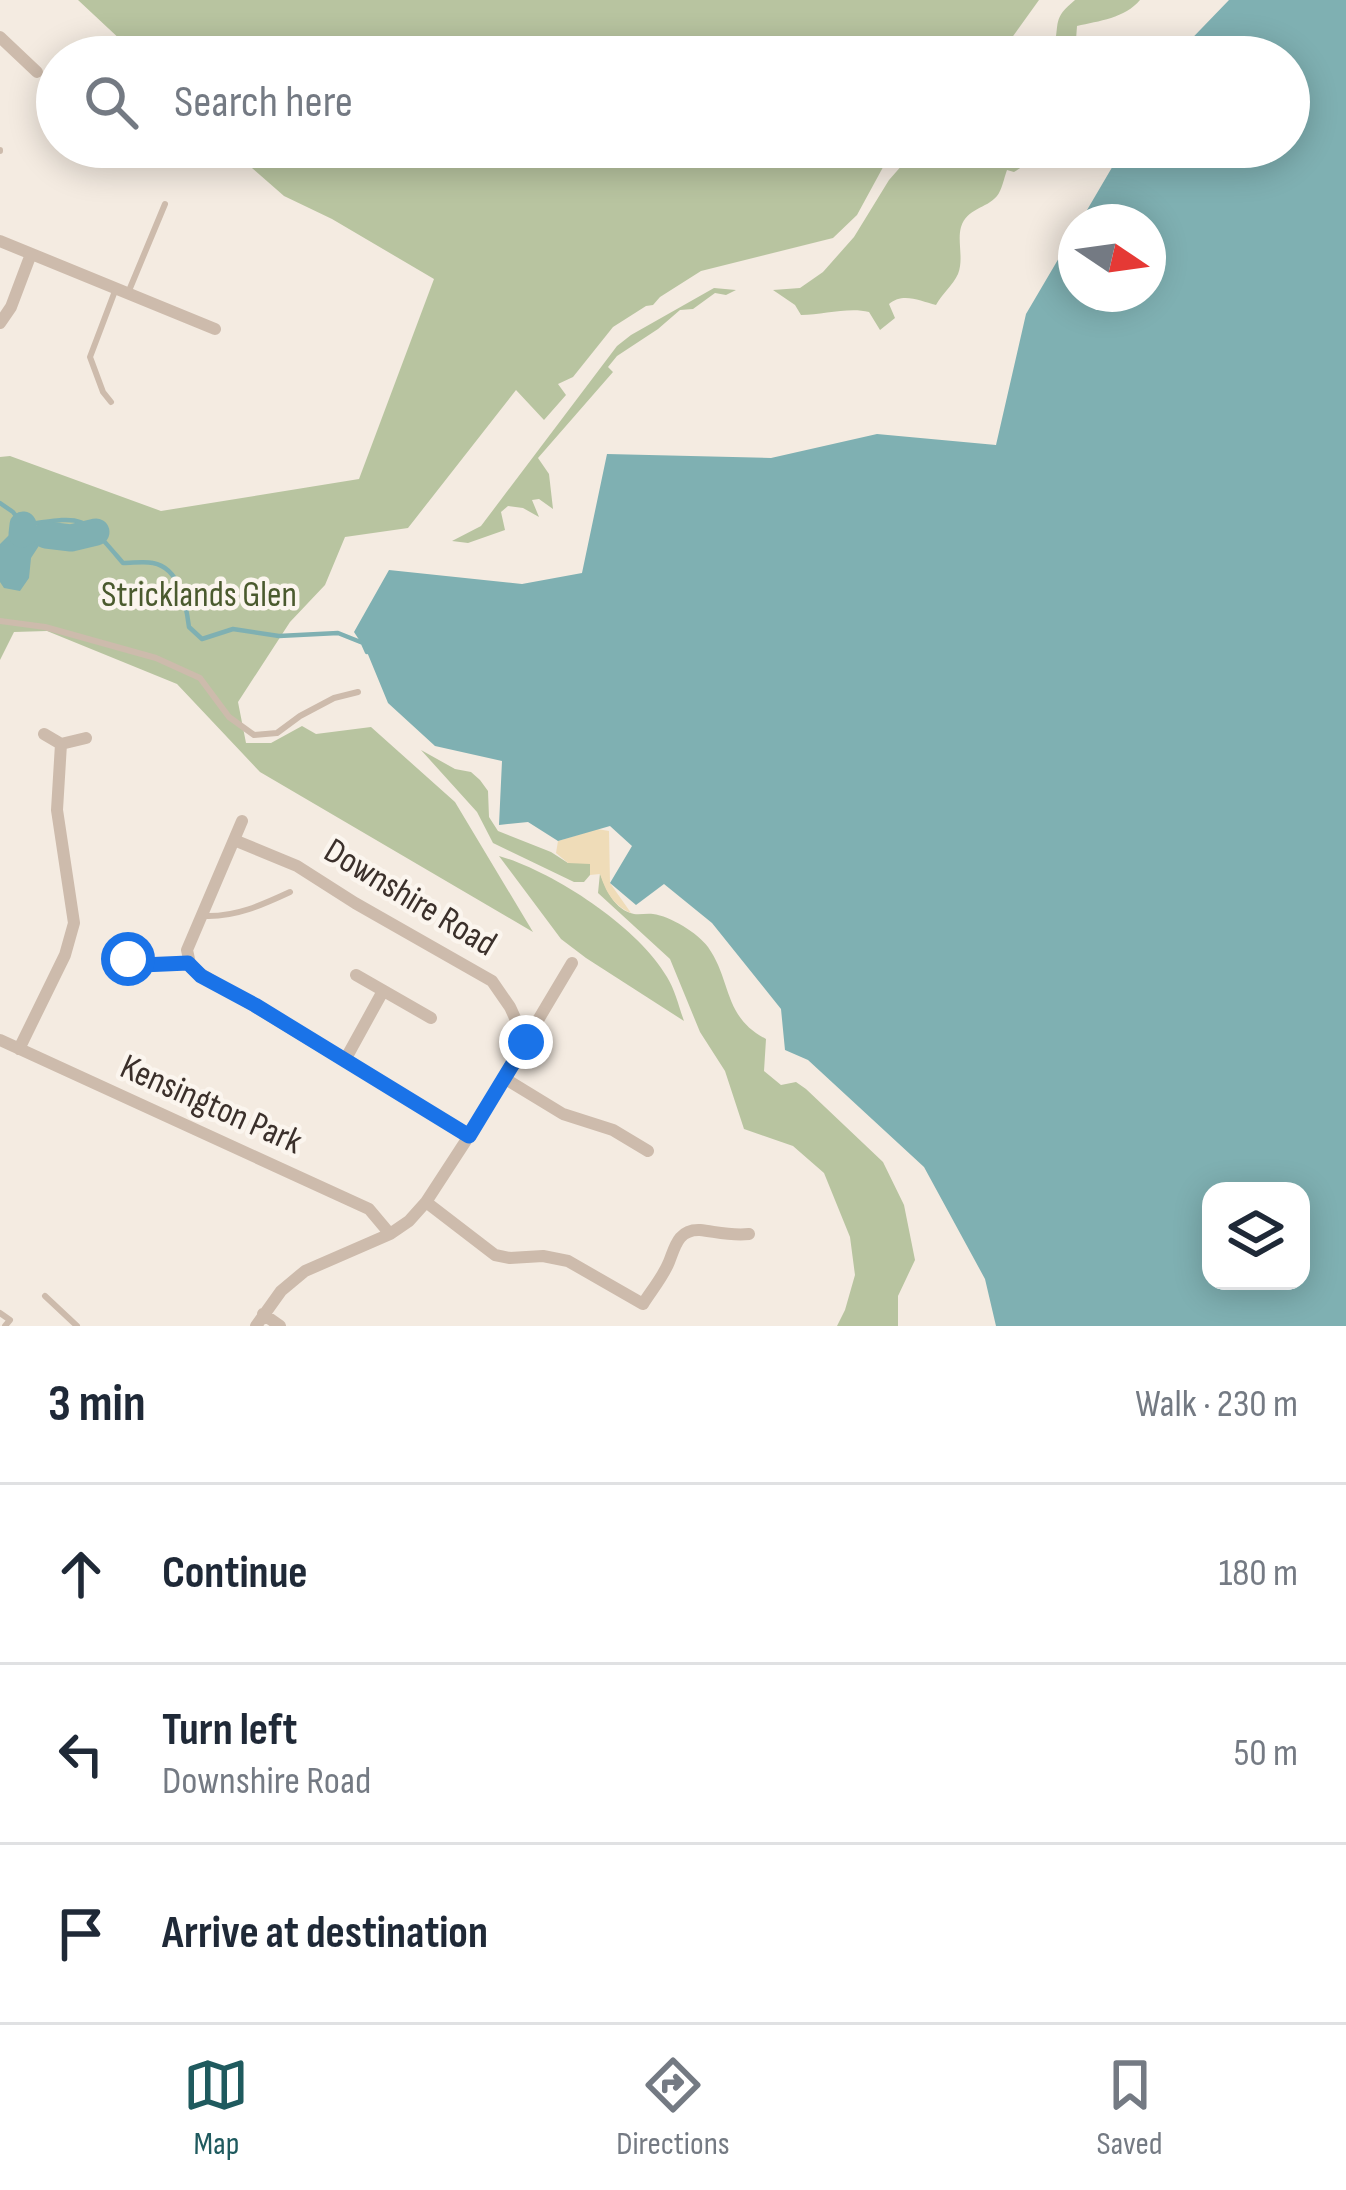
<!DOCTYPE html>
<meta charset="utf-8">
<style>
:root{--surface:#fff;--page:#f6f6f7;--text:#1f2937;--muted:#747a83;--line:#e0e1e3;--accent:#1f5a5e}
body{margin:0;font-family:"Sofia Sans Condensed",sans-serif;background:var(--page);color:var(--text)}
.controls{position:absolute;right:36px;bottom:36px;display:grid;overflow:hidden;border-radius:24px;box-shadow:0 6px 30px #0003}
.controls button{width:108px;height:108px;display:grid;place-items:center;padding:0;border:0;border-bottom:3px solid var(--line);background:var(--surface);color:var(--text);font:60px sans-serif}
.compass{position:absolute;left:1058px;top:204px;width:108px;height:108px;border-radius:50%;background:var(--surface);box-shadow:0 6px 30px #0003;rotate:103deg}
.stop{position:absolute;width:36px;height:36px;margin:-27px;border:9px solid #1a73e8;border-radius:50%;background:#fff}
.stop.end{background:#1a73e8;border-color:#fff;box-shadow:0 3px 12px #0008}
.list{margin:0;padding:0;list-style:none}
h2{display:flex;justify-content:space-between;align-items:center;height:156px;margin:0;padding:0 48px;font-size:51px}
h2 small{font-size:39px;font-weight:400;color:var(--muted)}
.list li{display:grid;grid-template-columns:78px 1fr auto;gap:36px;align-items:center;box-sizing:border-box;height:180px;padding:0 48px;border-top:3px solid var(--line)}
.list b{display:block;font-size:45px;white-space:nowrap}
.list p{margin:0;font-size:39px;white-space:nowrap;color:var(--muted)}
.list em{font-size:39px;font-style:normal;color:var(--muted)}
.icon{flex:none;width:66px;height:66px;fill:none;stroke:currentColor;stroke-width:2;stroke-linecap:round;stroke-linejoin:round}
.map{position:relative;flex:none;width:1346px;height:1326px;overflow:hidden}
.search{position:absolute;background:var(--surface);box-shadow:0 6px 30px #0003;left:36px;right:36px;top:36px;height:132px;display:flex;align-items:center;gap:30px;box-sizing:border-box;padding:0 42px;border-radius:66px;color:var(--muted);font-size:45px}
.sheet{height:696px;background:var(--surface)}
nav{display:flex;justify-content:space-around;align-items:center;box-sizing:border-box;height:168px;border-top:3px solid var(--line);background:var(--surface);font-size:33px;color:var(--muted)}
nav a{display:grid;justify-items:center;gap:6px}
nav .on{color:var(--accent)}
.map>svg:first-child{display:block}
</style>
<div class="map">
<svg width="1346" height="1326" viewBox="0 0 1346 1326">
<rect width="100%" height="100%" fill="#f4ebe1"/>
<!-- green -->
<path fill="#b8c4a0" d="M78 0H1039L998 57H139Z
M1075 0H1140C1125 18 1099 21 1077 26L1076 40 1097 57H1041L1054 48C1060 22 1052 19 1075 0Z
M228 147H894L857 215 833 238 701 271 660 297 653 305 646 306 613 327 573 377 558 384 566 395 544 420 516 390 408 528 345 537 325 585 290 622 238 702 246 743H271L302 726 316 734 371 727 455 802 533 932 260 772 177 684 47 631 14 632 0 660V457L10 456 161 511 359 479 434 279 332 219 284 196Z
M918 147H1064L1070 168C1045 154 1037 157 1014 172L1007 170C1004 178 1002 190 997 196 986 209 967 208 961 227 957 241 964 259 958 274 953 285 942 294 936 305 920 301 903 292 889 304L895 318 880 330 869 312C848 307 823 315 801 315L795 305 773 290 800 288 823 272 854 237 889 180Z
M714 288 736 290 726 295 715 293 693 309 680 310 658 329 617 356 608 367 613 372 538 458 549 474 553 509 539 499 532 500 539 517 523 508 508 506 501 512 505 530 468 543 452 541 481 526 617 346 631 335Z
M421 750 455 769 471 772 480 780 488 791 489 817 498 831 551 852 568 863H590V875L584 882H574L493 843 477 812Z
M499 856C554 872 638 927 667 977 675 990 679 1007 684 1021L586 958 561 939Z
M600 873C606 890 615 910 634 914 640 915 647 913 653 914 670 916 698 933 708 947 732 981 723 1017 766 1039L764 1071 781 1085 796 1082 806 1089 883 1162 904 1205 915 1260 898 1296V1326H837L845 1310 855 1275 850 1237 824 1173 793 1146 744 1129 725 1071 700 1032 670 959 598 893Z"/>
<!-- sand -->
<path fill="#efdcb8" d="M597 829 609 831 610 883 631 913C613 905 606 892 600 874L590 875V864L568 863 556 853 558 841Z"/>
<!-- water -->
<path fill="#7fb0b2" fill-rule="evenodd" d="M1229 0H1346V1326H996L985 1279 924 1167 808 1060 785 1050 781 1009 712 923 664 884 636 905 610 883 632 846 610 826 558 841 528 822 499 825 502 761 435 746 388 703 367 652 354 632 389 570 522 584 582 573 607 454 771 458 877 434 996 445 1026 314 1076 229V294H1148V222H1080L1124 147H1289V57H1174ZM1211 1191H1301V1281H1211Z
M10 534 46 535 31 558 29 578 20 591 4 588 0 582V544Z"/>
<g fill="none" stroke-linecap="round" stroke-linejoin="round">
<!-- stream -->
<path stroke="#7fb0b2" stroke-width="4.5" d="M0 503 13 512 23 525C86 516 81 514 123 563 133 563 144 561 153 563 180 568 186 604 189 627L202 639 233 629 279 636 338 633 363 643 367 652"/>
<!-- river -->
<path stroke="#7fb0b2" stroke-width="27" d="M22 534 23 525
M46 535 71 538 96 532"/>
<!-- service -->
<path stroke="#cdbbac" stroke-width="6" d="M0 151V150
M128 293 165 204
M111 402 103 392 90 357 115 291
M0 621 45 627 156 658 200 678 229 717 254 735 277 733 300 716 334 698 358 692
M205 916C236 917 262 905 290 892
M128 959 142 965 188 963
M45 1296 77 1326
M0 1313 10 1320 5 1326"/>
<!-- minor -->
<path stroke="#cdbbac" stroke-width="12" d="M0 37 37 72
M0 241 215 329
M0 323 11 307 31 254
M44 734 61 744 86 738
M242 821 187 950 191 968 469 1136
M234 840 297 866 355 903 492 981 510 1007 526 1042
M356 975 431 1018
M0 1040 369 1209 390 1234
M19 1049 65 955 74 923 57 810 61 744
M345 1060 383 991
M504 1078 563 1114 613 1130 648 1151
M426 1202 495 1255 510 1258 543 1256 568 1261 643 1304C651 1291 663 1277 669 1262 675 1247 678 1229 700 1230 717 1232 731 1236 749 1234
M263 1314 280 1326
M256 1326 281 1291 305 1271 390 1234 409 1221 426 1202 469 1136 572 963"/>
</g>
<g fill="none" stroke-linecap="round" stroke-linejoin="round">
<!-- route -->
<path stroke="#1a73e8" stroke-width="15" d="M128 959 142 965 188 963 201 976 255 1005 469 1136 526 1042"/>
</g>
<g text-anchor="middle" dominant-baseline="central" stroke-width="9" stroke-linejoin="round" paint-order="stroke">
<!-- park labels -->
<g font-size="36" fill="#4a5a2e" stroke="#fbf5ee">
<text x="199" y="595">Stricklands Glen</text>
</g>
<!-- street labels -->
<g font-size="36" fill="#3b302b" stroke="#fbf5ee">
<text transform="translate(410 898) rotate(31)">Downshire Road</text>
<text transform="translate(211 1105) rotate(24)">Kensington Park</text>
</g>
</g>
</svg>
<div class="controls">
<button><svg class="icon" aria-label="layers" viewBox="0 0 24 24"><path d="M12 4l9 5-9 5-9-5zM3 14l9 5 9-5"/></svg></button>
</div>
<svg class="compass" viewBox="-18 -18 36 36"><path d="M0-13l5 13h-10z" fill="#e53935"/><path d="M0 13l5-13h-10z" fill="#747a83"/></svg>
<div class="stop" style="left:128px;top:959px"></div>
<div class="stop end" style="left:526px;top:1042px"></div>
<div class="search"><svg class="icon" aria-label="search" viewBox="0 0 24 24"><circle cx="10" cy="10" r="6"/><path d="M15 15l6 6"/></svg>Search here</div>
</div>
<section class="sheet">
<h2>3 min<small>Walk · 230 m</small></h2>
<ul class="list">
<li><svg class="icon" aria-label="ahead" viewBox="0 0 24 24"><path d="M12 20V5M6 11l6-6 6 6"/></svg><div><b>Continue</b></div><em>180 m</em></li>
<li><svg class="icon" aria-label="left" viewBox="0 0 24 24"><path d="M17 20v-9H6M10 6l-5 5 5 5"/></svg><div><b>Turn left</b><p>Downshire Road</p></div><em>50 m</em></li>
<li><svg class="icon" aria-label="arrive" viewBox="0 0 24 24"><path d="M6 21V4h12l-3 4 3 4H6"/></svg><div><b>Arrive at destination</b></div></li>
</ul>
</section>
<nav>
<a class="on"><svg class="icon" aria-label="map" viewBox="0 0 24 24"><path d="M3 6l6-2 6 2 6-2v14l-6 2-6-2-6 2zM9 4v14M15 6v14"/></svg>Map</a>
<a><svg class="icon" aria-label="directions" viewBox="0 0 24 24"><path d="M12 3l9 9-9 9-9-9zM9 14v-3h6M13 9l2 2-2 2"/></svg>Directions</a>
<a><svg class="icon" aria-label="saved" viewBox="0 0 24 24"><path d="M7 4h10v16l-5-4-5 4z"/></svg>Saved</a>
</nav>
